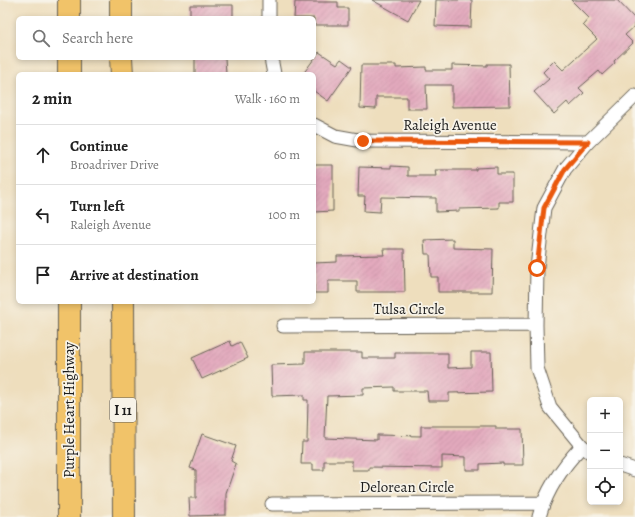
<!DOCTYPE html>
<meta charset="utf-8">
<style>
:root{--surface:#fff;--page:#f6f6f6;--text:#222;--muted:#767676;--line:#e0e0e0}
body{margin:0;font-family:Alegreya,serif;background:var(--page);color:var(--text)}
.controls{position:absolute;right:12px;bottom:12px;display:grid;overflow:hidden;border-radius:6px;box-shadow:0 2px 6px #0003}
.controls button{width:36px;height:36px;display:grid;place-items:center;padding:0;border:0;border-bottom:1px solid var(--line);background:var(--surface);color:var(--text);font:20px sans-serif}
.stop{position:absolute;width:12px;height:12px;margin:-9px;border:3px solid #ea580c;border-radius:50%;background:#fff}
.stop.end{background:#ea580c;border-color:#fff;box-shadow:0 1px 4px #0008}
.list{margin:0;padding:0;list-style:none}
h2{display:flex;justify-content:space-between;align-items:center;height:52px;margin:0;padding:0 16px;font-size:17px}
h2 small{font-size:13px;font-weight:400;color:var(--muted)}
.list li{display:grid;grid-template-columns:26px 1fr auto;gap:12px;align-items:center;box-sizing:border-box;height:60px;padding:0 16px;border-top:1px solid var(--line)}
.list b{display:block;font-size:15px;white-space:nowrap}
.list p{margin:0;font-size:13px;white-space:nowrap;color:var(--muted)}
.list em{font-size:13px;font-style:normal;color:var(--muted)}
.icon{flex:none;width:22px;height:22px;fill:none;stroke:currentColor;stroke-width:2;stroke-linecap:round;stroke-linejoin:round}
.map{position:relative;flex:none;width:635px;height:517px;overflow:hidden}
.search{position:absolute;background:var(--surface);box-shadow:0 2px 6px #0003;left:16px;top:16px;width:300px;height:44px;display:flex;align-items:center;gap:10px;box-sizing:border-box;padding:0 14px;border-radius:6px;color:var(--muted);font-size:15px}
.panel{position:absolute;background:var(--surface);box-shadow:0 2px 6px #0003;left:16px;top:72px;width:300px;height:232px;border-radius:6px}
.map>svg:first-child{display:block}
</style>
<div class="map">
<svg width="635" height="517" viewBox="0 0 635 517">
<defs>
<pattern id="building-hatch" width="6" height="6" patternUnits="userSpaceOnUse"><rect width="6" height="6" fill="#e3a9bd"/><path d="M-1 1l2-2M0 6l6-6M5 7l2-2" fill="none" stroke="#c291a2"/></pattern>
</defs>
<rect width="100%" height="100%" fill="#f7f3e8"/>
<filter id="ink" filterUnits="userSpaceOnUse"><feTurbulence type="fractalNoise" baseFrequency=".025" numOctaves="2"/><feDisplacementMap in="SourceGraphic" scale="8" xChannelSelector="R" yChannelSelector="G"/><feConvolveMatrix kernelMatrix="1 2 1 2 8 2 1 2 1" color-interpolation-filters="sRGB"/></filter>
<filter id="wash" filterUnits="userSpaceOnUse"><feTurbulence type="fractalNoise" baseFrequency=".012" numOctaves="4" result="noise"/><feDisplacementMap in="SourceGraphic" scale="16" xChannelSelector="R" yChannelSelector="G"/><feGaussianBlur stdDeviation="0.9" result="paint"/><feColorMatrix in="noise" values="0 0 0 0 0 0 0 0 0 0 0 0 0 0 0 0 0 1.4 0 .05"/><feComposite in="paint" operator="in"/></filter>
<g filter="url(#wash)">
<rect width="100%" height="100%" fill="#eedebd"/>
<g id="blocks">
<!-- building -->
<path fill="url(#building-hatch)" d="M372 0H419L408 20Z
M436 0H472L471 27 435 26Z
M571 0H617L635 19V26L625 35 633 43 614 61 615 63 602 75 599 71 579 88 584 93 570 106 567 102 554 114 534 92 549 79 543 72 554 61 563 70 597 39 583 25 589 18Z
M295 2H338V8H348V25H314V18H294Z
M190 5H233V18H190Z
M319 52 337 64 341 59 352 67 328 101 314 91V74H303Z
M195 58H225L226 74H195Z
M487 64H509L510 106 452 107V85H426L427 109H407V97H376V109L360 108 361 65H396V68L426 67V70H452V65L487 66Z
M314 165H333V211L314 212Z
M391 166 408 167V176H436L435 170H476V168L497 167V174H513V202H499V208L459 209V211L436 212V198L381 197 380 212 364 211 365 196H358L359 167 391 168Z
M453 239V248L493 249 492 292H438V277H431L430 254H425L424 240Z
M383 249H404L405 292H357V281H328V293H314V263L337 262V256L384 255Z
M230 341 232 346 240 342 248 358 202 379 192 358Z
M305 352H362V358H395V353H448V368L471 367V352H491L492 392 449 393V401H428L427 391H394V387L363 388V395L327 396 325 438 377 440V435L421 436V426H496V429H522L523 465H503V463L480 464V470H466V457L442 456V468L369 467V470H352V461H324V470H313V464H301L302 442H307L308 400H304V395L272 396 271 365 305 364Z
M202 434 236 446 231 461 236 464 226 493V515L190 516 189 498H196V470L190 468Z"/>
</g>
</g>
<g filter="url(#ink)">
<use href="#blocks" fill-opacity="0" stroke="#666054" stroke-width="1"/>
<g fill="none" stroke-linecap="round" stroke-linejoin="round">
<defs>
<path id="street" d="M269 0V18
M271 58 274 74
M314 125 335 136 363 141 588 142
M283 326 536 325
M590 452 582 446 550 407 537 368 536 325 537 268 544 208 565 169 588 142 635 96
M620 465 635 470
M272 504 543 503
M539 517C546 491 563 466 582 446"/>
<path id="highway" d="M69 0V18
M121 0V18
M69 58V74
M121 58 122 74
M69 302V517
M123 302 124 517"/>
</defs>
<!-- street casing -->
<use href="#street" stroke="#666054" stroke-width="15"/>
<!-- highway casing -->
<use href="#highway" stroke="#666054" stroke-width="24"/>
<!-- street -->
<use href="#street" stroke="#fff" stroke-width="13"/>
<!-- highway -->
<use href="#highway" stroke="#f1c369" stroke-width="22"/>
</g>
</g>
<g fill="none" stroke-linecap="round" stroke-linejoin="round" filter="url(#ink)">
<!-- route -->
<path stroke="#ea580c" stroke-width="5" d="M363 141 588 142 565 169 544 208 537 268"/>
</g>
<g text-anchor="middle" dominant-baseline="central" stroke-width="3.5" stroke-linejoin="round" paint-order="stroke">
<!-- shield labels -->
<rect fill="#f7f3e8" stroke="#5e5c59" stroke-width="1" x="110" y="398" width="26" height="24" rx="3"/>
<g font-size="14" font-weight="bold" fill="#1c1c1c">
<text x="123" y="410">I 11</text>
</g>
<!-- street labels -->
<g font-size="15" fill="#1c1c1c" stroke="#f7f3e8">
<text x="450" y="125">Raleigh Avenue</text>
<text x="409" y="309">Tulsa Circle</text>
<text transform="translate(69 410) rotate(-90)">Purple Heart Highway</text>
<text x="407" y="487">Delorean Circle</text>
</g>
</g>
</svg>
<div class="controls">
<button>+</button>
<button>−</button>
<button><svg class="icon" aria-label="locate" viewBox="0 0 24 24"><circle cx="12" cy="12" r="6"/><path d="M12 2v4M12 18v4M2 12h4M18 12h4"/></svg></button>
</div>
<div class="stop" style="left:537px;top:268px"></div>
<div class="stop end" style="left:363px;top:141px"></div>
<div class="search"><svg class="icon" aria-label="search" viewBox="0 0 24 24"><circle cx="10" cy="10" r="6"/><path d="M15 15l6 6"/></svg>Search here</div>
<section class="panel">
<h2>2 min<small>Walk · 160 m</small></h2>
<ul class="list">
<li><svg class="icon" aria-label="ahead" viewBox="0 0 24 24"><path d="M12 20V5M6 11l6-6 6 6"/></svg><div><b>Continue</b><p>Broadriver Drive</p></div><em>60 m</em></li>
<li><svg class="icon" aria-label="left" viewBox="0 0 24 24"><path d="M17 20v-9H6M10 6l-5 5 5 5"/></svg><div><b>Turn left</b><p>Raleigh Avenue</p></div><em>100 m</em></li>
<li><svg class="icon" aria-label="arrive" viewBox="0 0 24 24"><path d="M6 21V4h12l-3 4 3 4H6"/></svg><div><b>Arrive at destination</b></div></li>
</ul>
</section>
</div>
